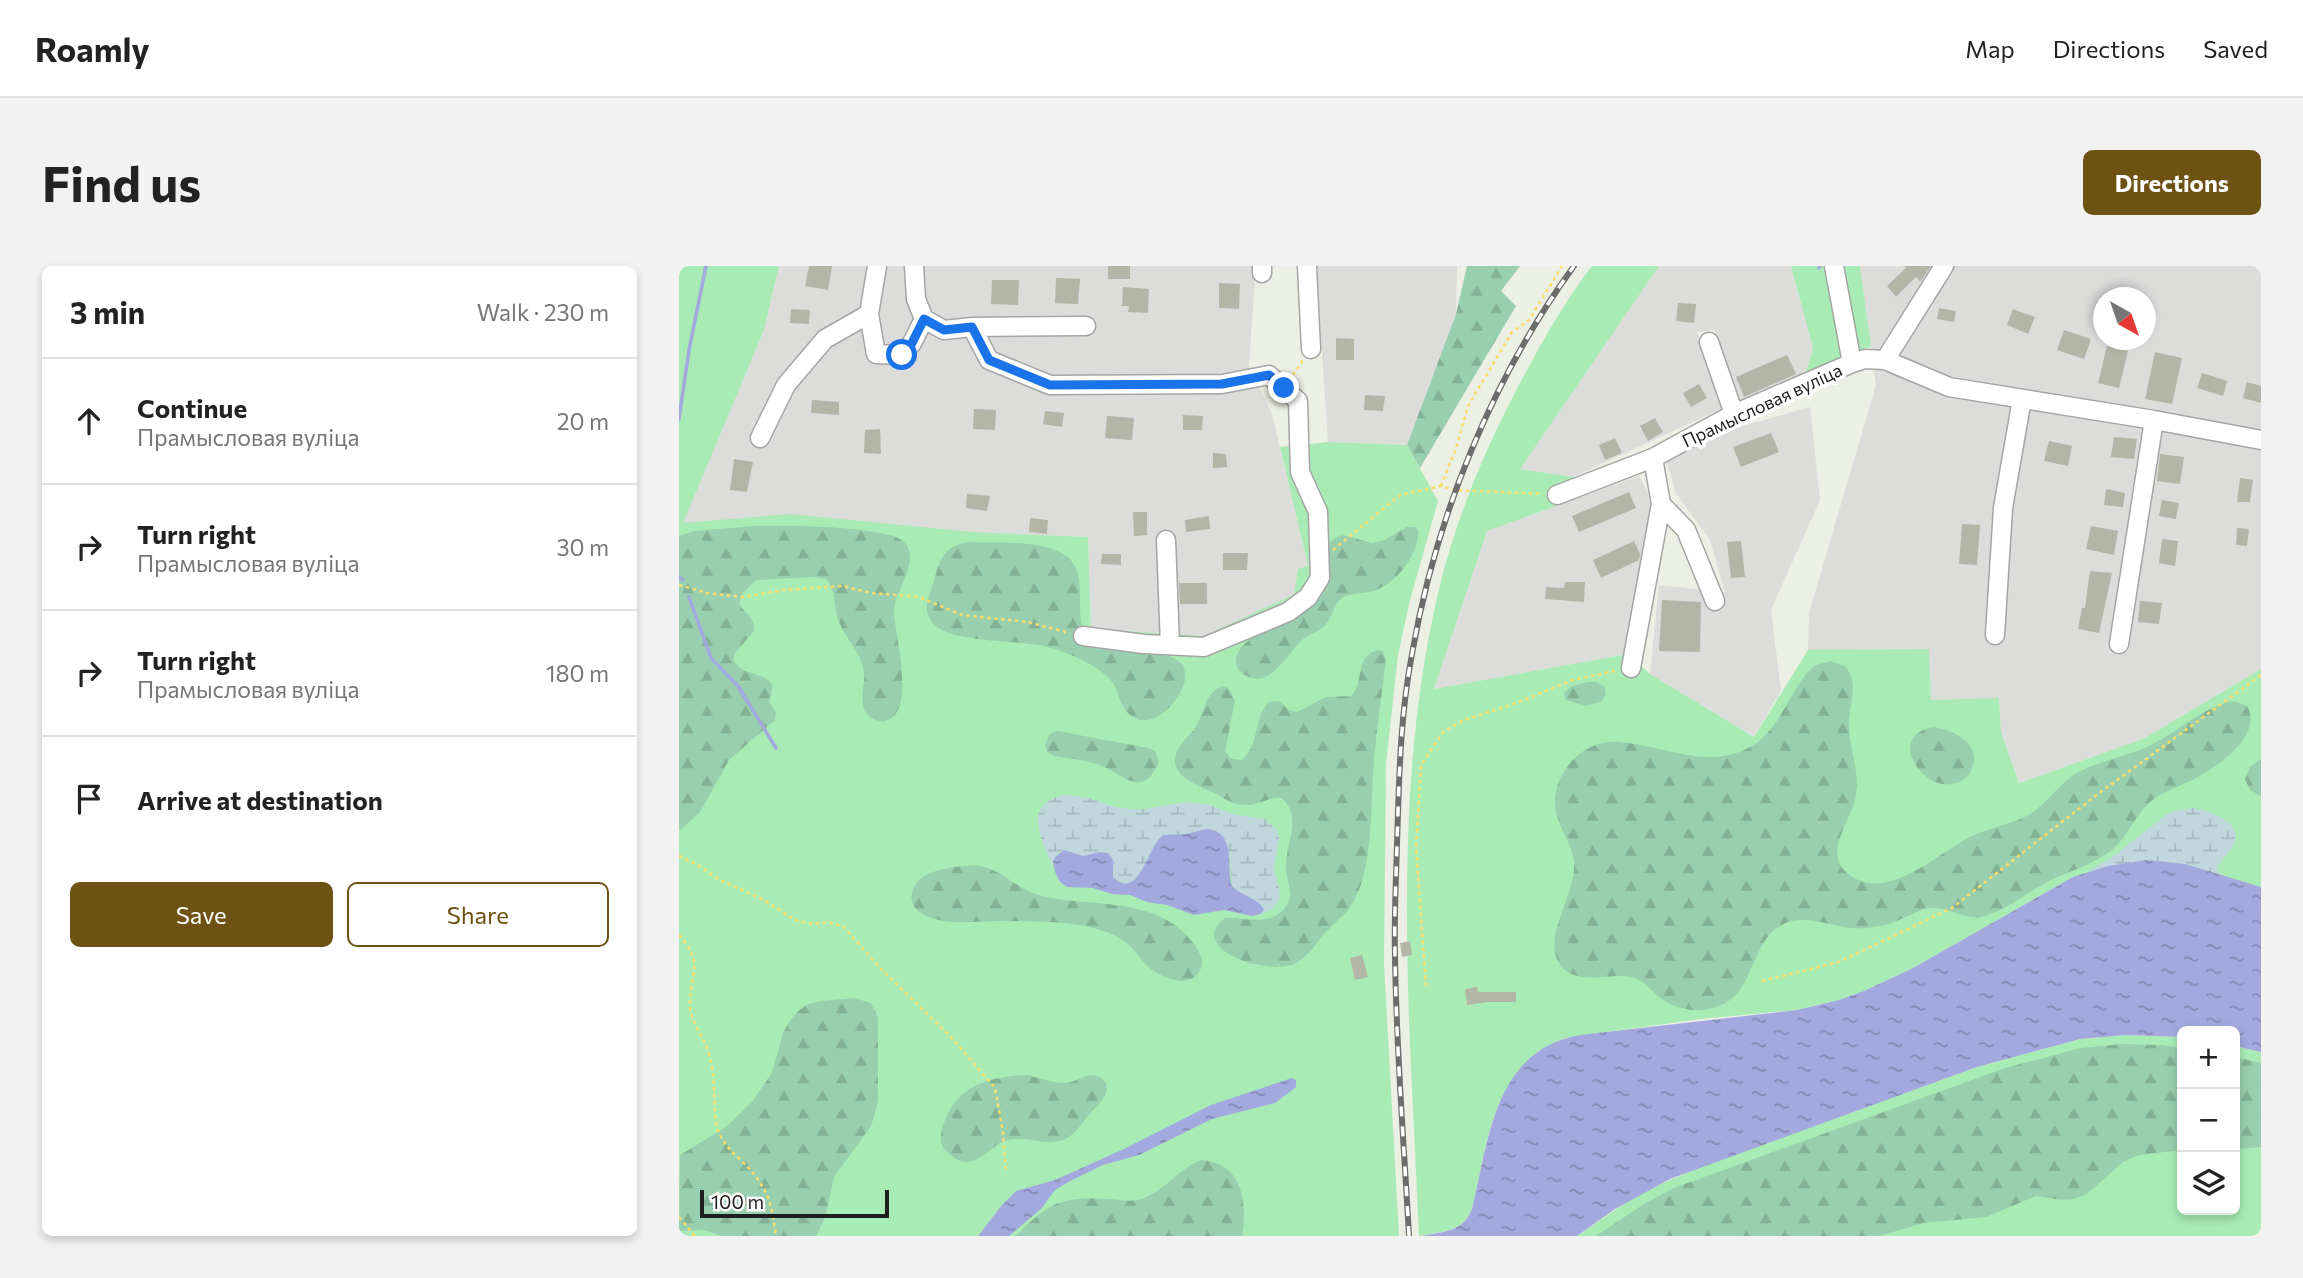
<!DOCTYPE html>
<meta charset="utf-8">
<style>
:root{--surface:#fff;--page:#f2f2f2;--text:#222;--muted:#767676;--line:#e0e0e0;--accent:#6e5213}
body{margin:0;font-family:Commissioner,sans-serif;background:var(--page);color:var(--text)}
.controls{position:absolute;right:21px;bottom:21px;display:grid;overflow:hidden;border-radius:10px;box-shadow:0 4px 10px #0003}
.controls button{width:63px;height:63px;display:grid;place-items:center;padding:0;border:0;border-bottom:2px solid var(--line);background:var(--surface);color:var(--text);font:35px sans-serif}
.compass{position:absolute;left:1414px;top:21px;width:63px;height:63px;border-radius:50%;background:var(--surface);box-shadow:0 4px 10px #0003;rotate:140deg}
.scale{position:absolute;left:21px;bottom:18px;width:189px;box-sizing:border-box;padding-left:7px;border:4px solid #1e1e1e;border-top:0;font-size:19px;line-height:24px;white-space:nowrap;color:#1e1e1e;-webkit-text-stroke:5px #fff;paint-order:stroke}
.stop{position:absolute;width:21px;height:21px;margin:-16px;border:5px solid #1a73e8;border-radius:50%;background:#fff}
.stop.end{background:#1a73e8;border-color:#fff;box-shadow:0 2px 7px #0008}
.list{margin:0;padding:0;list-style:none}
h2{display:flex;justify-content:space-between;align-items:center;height:91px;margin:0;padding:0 28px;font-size:30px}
h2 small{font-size:23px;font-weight:400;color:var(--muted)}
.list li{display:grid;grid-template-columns:46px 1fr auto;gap:21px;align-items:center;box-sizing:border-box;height:126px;padding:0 28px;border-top:2px solid var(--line)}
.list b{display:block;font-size:26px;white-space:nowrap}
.list p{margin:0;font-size:23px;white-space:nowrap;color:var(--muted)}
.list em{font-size:23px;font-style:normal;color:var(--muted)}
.actions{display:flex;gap:14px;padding:21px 28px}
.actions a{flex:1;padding:16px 0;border:2px solid var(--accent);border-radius:10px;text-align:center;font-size:24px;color:var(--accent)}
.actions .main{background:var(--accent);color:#fff}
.icon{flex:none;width:38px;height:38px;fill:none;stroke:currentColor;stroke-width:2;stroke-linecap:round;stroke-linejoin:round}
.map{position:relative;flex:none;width:1582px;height:970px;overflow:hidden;border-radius:10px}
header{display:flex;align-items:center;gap:42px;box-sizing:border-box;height:98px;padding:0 35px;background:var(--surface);border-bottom:2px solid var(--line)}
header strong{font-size:33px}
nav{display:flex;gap:38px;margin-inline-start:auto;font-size:24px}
.intro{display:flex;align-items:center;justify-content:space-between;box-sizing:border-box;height:168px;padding:0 42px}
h1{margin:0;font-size:49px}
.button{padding:18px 32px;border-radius:10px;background:var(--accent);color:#fff;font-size:24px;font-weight:700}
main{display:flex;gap:42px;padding:0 42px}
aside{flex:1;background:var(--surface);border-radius:10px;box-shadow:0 4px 10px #0003}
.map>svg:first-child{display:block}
</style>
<header>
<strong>Roamly</strong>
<nav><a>Map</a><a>Directions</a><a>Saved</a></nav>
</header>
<div class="intro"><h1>Find us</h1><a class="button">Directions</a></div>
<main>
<aside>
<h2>3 min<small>Walk · 230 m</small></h2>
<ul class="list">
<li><svg class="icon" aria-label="ahead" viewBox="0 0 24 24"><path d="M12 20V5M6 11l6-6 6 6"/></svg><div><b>Continue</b><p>Прамысловая вуліца</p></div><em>20 m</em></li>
<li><svg class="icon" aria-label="right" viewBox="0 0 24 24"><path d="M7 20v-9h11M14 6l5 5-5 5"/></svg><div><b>Turn right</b><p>Прамысловая вуліца</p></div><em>30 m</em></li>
<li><svg class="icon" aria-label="right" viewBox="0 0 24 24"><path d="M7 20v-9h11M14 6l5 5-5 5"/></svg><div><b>Turn right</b><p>Прамысловая вуліца</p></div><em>180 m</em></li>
<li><svg class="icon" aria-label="arrive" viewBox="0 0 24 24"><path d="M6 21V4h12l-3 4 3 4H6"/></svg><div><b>Arrive at destination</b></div></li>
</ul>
<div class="actions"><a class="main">Save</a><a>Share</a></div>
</aside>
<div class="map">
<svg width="1582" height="970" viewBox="0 0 1582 970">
<defs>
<pattern id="forest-firs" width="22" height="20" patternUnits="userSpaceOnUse" patternTransform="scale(1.75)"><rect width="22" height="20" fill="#98cfae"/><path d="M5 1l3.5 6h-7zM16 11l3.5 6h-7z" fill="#83b195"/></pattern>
<pattern id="wetland-marsh" width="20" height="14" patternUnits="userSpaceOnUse" patternTransform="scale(1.75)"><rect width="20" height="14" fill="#c0d7de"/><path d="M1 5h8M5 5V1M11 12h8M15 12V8" fill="none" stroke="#a5b8be"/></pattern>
<pattern id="water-ripples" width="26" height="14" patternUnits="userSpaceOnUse" patternTransform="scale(1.75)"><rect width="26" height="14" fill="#a3a8de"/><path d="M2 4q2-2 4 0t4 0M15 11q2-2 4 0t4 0" fill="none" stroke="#8488b3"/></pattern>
</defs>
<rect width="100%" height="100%" fill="#ebefe4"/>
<!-- residential -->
<path fill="#dcdcdb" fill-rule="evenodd" d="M100 0H577L570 100 593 148 629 300 619 303 615 328 525 370 412 363 409 271 3 257 85 64Z
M637 0H778L777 48 728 179 649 176Z
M980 0H1112L1134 82 1126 110 1062 137 1035 64 1018 66 1042 143 894 211 841 203Z
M1181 0H1582V403L1464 473 1340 517 1322 466 1320 433 1252 434 1129 384 1130 347 1197 119ZM1424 32H1466V74H1424Z
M1131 141 1141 234 1092 344 1102 424 1075 471 971 408 980 319 1046 326 1031 274 996 226 987 192 1061 161Z
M960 210 976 241 949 388 755 423 808 265Z"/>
<!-- grass -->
<path fill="#a8ebb5" d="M0 0H100L85 64 4 257 111 248 293 266 409 271 412 363 525 370 615 328 619 303 629 300 601 181 649 176 728 179 759 235 730 338 719 389 707 498 705 698 720 970H0Z
M913 0H980L841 203 894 211 902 231 808 265 755 423 949 388 971 408 1075 471 1129 384 1250 383 1252 434 1320 432 1322 466 1340 517 1464 473 1582 403V621L1545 611H1394L1234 702 1185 725 1160 734 1118 744 1021 753 886 772C811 804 810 874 793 943 785 966 762 966 740 970 731 755 710 534 760 323 777 253 805 185 839 121 861 79 884 38 913 0Z
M1112 0H1181L1192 81 1166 88 1126 110 1134 82Z
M1447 769 1503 771V944H1556V780L1582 786V970H898L961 927 1024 900 1298 801 1401 773Z"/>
<!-- forest -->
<path fill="url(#forest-firs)" d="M788 0H841L822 25 837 40 741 202 728 179 777 48Z
M76 260C102 259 207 260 224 275 244 294 215 324 215 345 215 367 239 447 206 455 201 456 195 454 191 451 177 439 187 420 185 405 182 387 168 374 161 358 154 344 158 325 147 313L134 311 78 314C39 346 78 340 75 365L56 387 54 393C62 411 85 404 94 420L90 436 97 446 96 454 50 494 21 546 0 565V270L15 265Z
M728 261H736L739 264C741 288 716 319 694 325 684 328 672 326 663 332 654 339 654 351 646 359 640 366 631 368 624 373 609 386 591 425 566 409 560 406 556 399 557 392 561 373 589 365 602 355 608 350 646 298 649 290 651 285 650 280 652 275L662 269 694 277 705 274Z
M289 276C318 278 380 271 396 300 402 313 401 330 401 343 402 352 400 362 408 368 435 391 481 376 504 399 509 411 505 422 497 433 487 448 465 464 449 447 437 435 442 420 424 407 410 395 389 387 372 382 343 373 278 378 257 360 240 346 251 329 256 312 258 303 260 295 266 288 272 280 280 278 289 276Z
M700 384 704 386 707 393C703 427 698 460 695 494 691 537 696 610 669 644 663 651 656 656 650 663 638 674 632 689 617 697 592 711 505 684 546 652 564 651 588 660 603 645 619 630 606 617 607 599 607 578 624 548 602 532 589 531 579 540 566 539 552 539 543 530 531 525 510 516 482 504 504 476 507 472 511 468 515 464 526 449 524 428 543 420L549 422 556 434 546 486 553 493 563 494C581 479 574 451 590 436L600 435 610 444 618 446 647 431 672 430C686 417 675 388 700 384Z
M1151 395 1166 400C1169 404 1172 408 1173 414 1176 429 1169 445 1170 461 1171 487 1182 508 1176 534 1171 554 1147 585 1165 604 1204 643 1259 586 1293 570 1312 561 1335 558 1353 547 1369 536 1379 519 1396 508 1419 495 1446 491 1470 480 1497 467 1520 444 1549 436 1557 435 1563 437 1569 441 1582 471 1541 498 1519 511 1503 520 1485 524 1471 536 1456 549 1449 570 1434 583 1415 599 1389 605 1368 616 1347 627 1325 646 1302 651 1284 654 1268 640 1250 642 1241 643 1233 649 1225 652 1212 658 1200 661 1186 662 1161 665 1138 650 1113 655 1073 664 1078 718 1048 736 1029 748 1002 746 984 734 972 726 967 714 952 711 929 706 891 723 878 693 866 665 898 627 895 596 893 575 877 559 876 539 875 504 905 473 940 476 984 479 1028 505 1071 481 1099 466 1109 430 1128 407L1135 400Z
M909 416H917L925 420 927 428 923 435 907 440 887 434 885 427 893 420Z
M1254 461C1274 464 1303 477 1293 502 1290 510 1285 515 1277 517 1244 528 1206 470 1254 461Z
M378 465 469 482 476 485 480 496C463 534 446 509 423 500 408 494 391 493 375 490L368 485 366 478 371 468Z
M1582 493V530L1571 524 1566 513 1571 501Z
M297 599C324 603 337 624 363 630 413 642 479 629 515 678 520 686 525 693 522 702 514 724 485 713 472 703 464 697 458 687 451 680 444 674 437 669 428 666 396 655 357 655 323 655 298 655 262 661 240 646 235 641 231 635 233 627 238 602 276 601 297 599Z
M175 732 192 737 199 751V834L196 847 192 860 155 911 146 952 137 970H43L26 964 0 965 1 889 47 861 73 836 93 807 104 767 110 756 119 745 129 738 142 735Z
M1443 778 1481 779 1503 782V884L1460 889 1444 896 1408 928 1396 933 1383 934 1357 930 1307 951 1245 957 1200 970H917L965 938 995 922 1326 802 1402 782Z
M1556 791 1582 797V881L1556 883Z
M345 809C359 810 373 818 387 817 398 816 411 804 422 812 439 824 415 842 408 851 400 861 394 872 380 875 364 879 349 871 333 873 308 877 296 913 268 886 258 877 262 863 267 852 281 818 312 811 345 809Z
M522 894C563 896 569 936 563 970H337C368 938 381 930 427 933 437 933 449 936 459 934 483 928 499 903 522 894Z"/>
<!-- wetland -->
<path fill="url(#wetland-marsh)" d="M387 529 409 532 436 541 459 544 508 536 531 539 553 548 586 553 598 564 600 572 595 603 601 627 599 636 593 643 578 650 581 648 583 639 561 628 553 620 551 592 527 563 508 568 484 569C470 579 460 637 434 611L432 590 425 586 404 590 382 585 376 591 374 600C362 575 342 536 387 529Z
M1514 542C1530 545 1565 555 1555 578 1552 587 1542 593 1538 601L1540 607 1545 611 1506 598 1468 594 1409 605 1432 592 1487 549 1495 545Z"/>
<!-- water -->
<path fill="url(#water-ripples)" d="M527 563C558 565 547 600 553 620 562 630 580 632 585 644L581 648 573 650 545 644 515 649 488 639 468 636 451 629 433 628 414 622 388 621 381 616 376 606 374 596 376 591 385 584 404 590 420 586 429 587 434 594V611C460 637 469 579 484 569L508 568Z
M1468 594 1506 598 1582 621V786L1556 780V765H1503V771L1447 769 1401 773 1298 801 991 913 936 943 898 970H742C763 966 785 966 793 943 810 873 815 784 901 769L1118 744 1160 734 1185 725 1234 702 1394 611 1429 600Z
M613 812 617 814V821L596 837 533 853 460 889 424 899 391 915 376 924 362 943 330 970H299L323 939 337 925 376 914 445 883 532 839Z"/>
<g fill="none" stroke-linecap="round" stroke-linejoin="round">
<!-- stream -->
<path stroke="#a3a8de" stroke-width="3.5" d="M1140 2 1141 0
M0 153 10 84 27 0
M0 311 4 314
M10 331 32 392 59 420 97 482"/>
</g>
<!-- building -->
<path fill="#b3b5a6" d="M130 0H153L149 24 126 20Z
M429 0H451V13H429Z
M1226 0H1252L1241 16 1237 11 1217 31 1208 20 1227 2Z
M377 12 401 13 399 38 376 37Z
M313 14H340L339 39 312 38Z
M540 17 561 18 560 43 540 42Z
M444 21 470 23 469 47 449 46 450 40H443Z
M999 37 1017 38 1015 57 997 55Z
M1260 42 1277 45 1275 56 1258 53Z
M112 43 131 44 130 58 111 57Z
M1334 43 1356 51 1349 68 1328 59Z
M1385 64 1412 73 1405 93 1378 84Z
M657 72 675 73V94H657Z
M1428 80 1449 85 1440 122 1419 117Z
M1476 86 1503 92 1493 138 1466 133Z
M1108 89 1117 108 1065 131 1057 111Z
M1523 107 1548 115 1544 130 1518 122Z
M1568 116 1582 120V137L1564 132Z
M1020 118 1028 132 1012 141 1004 127Z
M686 129 706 130 704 145 685 144Z
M133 134 160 136V149L132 147Z
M295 143 317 144 316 164 294 163Z
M366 145 385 147 383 161 364 158Z
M504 149 524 150 523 164H504Z
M428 150 455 152 453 174 426 172Z
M976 152 984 166 969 175 961 160Z
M201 163 202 188 185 187 186 164Z
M1092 167 1100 186 1062 201 1054 181Z
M1435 171 1458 173 1455 193 1432 191Z
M936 172 943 187 926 194 920 179Z
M1370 175 1393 180 1389 200 1365 195Z
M534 187 547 188 548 201 534 202Z
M1481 188 1505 191 1501 218 1478 215Z
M55 193 74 196 68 226 51 224Z
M1561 212 1574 214 1571 236H1558Z
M1427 223 1446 227 1444 241 1425 239Z
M950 226 957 242 900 266 893 250Z
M288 228 311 230 308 245 287 242Z
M1483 234 1500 237 1497 253 1480 250Z
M454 246H468V269L455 270Z
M530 250 531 263 507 266 506 254Z
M351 252 369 254 368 268 350 266Z
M1283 258 1301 259 1298 299 1280 298Z
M1412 260 1439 265 1435 289 1407 283Z
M1558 262 1570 263 1568 280 1557 279Z
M1483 273 1499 275 1496 300 1480 297Z
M955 275 961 288 960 294 922 312 914 294Z
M1062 275 1066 311 1052 312 1048 276Z
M544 287H569L568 304H544Z
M423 288H442V299L422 298Z
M1411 305 1433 307 1420 367 1399 363 1403 342H1406Z
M886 316H906L905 336 866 333 867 321 885 322Z
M500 317H528V338H501Z
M983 334 1022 336 1021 386 980 385Z
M1461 335 1483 337 1480 358 1459 356Z
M731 675 733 689 723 691 721 677Z
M683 689 689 711 676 714 671 692Z
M798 721 799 726H837V736H809L788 739 786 723Z"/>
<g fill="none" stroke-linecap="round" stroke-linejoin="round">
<defs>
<path id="minor" d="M198 0 190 48 197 88 223 89 233 77 245 53
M235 0 237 33 245 53 265 64 293 61 407 60
M583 0V7
M628 0 632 83
M1155 0 1173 97
M293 61 310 94 371 119 543 118 590 109 619 135 621 206 639 246 641 312 629 331 609 346 525 381 465 378 404 370
M1030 76 1055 148
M1206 94 1265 0
M81 172 107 119 146 73 190 48
M974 192 982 238 1007 264 1036 335
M878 229 974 192 1055 148 1173 97 1186 93 1206 94 1270 121 1475 154 1582 174
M487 274 491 379
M1316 369 1324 242 1343 133
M1440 378 1475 154
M952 402 982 238"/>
</defs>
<!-- minor casing -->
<use href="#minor" stroke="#a5a5a5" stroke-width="21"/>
<!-- path -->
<path stroke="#fcdd68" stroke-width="2.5" stroke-dasharray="3.5 3.5" stroke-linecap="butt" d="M0 5 1 0
M614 109 624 94
M762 220 777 182 789 140 833 66 850 54 883 0
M654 284 721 229 762 220 776 224 864 228
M0 319 28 327 64 331 105 324 164 320 192 327 240 331 283 349 349 356 391 367
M0 590 19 599 39 613 85 634 116 654 133 658 149 656 165 661 201 702 271 770 316 822 324 866 327 907
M0 669C26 698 11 705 11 738 10 754 26 772 30 788 37 812 34 833 37 856 41 882 63 891 77 911 93 933 93 945 97 970
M1083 715 1160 696 1273 642 1415 531 1582 409
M747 720 737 581 742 499 764 466 785 454 832 439 894 414 936 405
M0 951 16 970"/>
<!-- minor -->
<use href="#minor" stroke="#fff" stroke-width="18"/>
<defs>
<path id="rail" d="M730 970C725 877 717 783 716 689 715 652 717 615 718 578 720 515 721 450 733 388 757 250 813 113 895 0"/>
</defs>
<!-- rail casing -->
<use href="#rail" stroke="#6c6c6c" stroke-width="6"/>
<!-- rail -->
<use href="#rail" stroke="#fff" stroke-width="3.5" stroke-dasharray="10" stroke-linecap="butt"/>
</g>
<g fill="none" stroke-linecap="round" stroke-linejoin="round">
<!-- route -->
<path stroke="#1a73e8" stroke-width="9" d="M223 89 233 77 245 53 265 64 293 61 310 94 371 119 543 118 590 109 605 122"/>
</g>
<g text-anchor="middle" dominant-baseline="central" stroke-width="7" stroke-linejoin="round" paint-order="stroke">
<!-- street labels -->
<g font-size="18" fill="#1e1e1e" stroke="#fff">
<text transform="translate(1083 139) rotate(-25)">Прамысловая вуліца</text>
</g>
</g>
</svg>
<div class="controls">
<button>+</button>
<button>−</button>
<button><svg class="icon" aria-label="layers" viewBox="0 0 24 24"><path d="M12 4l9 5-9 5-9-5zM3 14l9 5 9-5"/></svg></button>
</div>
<svg class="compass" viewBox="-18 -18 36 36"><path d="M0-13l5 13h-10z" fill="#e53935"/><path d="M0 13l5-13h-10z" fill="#767676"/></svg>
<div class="scale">100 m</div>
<div class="stop" style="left:223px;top:89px"></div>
<div class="stop end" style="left:605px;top:122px"></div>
</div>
</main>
